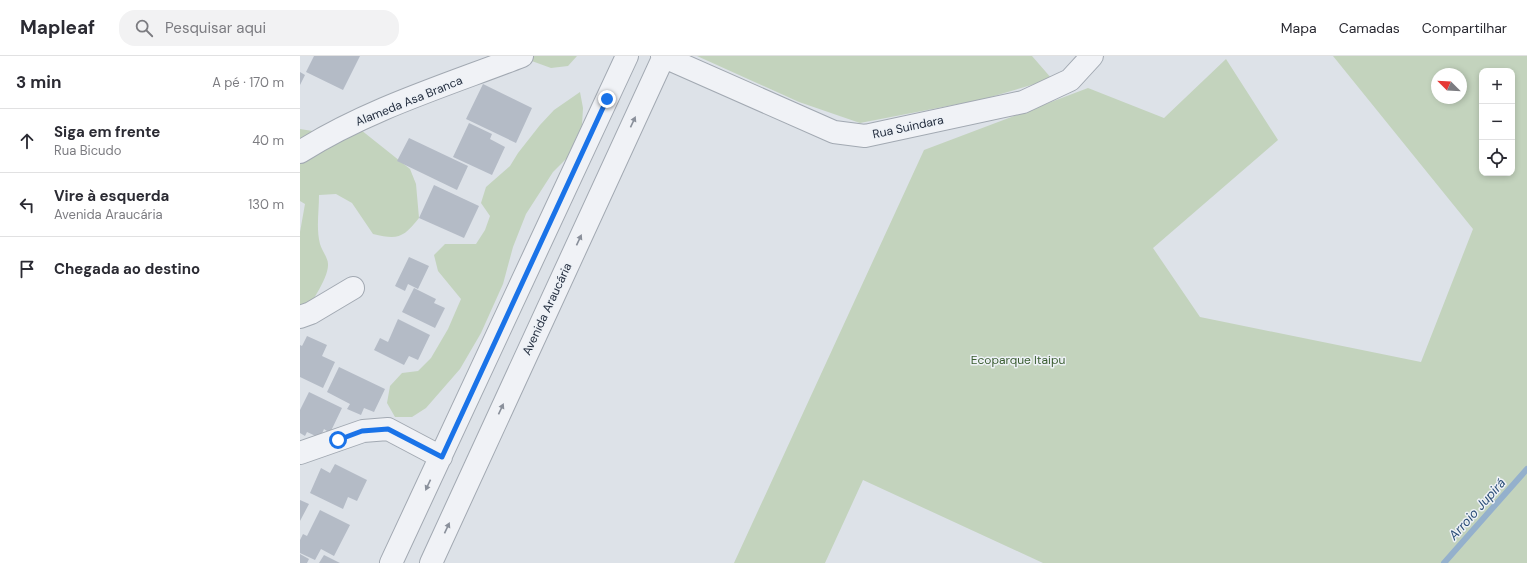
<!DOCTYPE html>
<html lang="pt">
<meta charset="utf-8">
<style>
:root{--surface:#fff;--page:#f2f2f3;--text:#2b2b33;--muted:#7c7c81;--line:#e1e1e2}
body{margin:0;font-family:"DM Sans",sans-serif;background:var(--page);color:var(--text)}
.controls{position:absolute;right:12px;top:12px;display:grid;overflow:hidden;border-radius:8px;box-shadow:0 2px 6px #0003}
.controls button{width:36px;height:36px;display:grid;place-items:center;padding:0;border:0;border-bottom:1px solid var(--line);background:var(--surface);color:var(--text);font:20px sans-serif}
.compass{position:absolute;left:1131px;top:12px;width:36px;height:36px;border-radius:50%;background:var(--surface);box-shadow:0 2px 6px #0003;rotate:294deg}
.stop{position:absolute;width:12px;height:12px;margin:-9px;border:3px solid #1a73e8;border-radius:50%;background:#fff}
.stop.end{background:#1a73e8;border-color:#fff;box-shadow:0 1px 4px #0008}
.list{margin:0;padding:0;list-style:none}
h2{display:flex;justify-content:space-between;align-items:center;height:52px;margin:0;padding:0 16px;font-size:17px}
h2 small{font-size:13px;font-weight:400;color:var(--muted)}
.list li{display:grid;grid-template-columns:26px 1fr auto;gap:12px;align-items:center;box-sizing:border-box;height:64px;padding:0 16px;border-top:1px solid var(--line)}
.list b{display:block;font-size:15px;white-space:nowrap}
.list p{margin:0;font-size:13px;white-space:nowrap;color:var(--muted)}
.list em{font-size:13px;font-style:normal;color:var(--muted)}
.icon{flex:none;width:22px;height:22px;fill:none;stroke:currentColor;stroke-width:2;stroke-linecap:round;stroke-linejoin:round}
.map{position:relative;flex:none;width:1227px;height:507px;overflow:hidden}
header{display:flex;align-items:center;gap:24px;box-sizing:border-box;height:56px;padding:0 20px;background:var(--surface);border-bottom:1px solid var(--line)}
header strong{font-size:19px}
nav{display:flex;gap:22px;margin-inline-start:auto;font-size:14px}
.search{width:280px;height:36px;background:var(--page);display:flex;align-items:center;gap:10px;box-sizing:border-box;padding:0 14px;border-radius:16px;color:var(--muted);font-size:15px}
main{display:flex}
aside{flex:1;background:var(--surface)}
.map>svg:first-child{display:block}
</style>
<header>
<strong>Mapleaf</strong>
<div class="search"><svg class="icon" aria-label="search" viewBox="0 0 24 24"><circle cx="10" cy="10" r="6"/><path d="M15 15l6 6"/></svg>Pesquisar aqui</div>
<nav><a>Mapa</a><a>Camadas</a><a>Compartilhar</a></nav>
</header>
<main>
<aside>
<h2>3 min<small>A pé · 170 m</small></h2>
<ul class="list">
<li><svg class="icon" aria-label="ahead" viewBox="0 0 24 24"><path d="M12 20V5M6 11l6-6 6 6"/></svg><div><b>Siga em frente</b><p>Rua Bicudo</p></div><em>40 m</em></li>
<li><svg class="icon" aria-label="left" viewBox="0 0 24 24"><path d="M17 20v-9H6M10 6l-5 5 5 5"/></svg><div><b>Vire à esquerda</b><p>Avenida Araucária</p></div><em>130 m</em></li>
<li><svg class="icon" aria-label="arrive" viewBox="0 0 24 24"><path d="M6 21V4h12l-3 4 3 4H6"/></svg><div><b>Chegada ao destino</b></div></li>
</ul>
</aside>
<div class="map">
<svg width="1227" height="507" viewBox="0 0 1227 507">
<rect width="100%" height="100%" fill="#dde2e8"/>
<!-- green -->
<path fill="#c3d3bd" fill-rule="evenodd" d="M218 0H277L268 10 251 12Z
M397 0H732L752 23 684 43 560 67 499 46Z
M1033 0H1227V507H743L563 424 525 507H434L624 94 788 32 864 62 926 3 978 84 853 192 900 261 1121 306 1173 173ZM1182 15H1212V117H1182ZM1137 18H1161V42H1137Z
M280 36 283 52 282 69 267 102 253 116 226 158 213 191 203 228 181 277 160 313 126 352 112 361H95L87 347 90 330 102 317 118 315 131 302 148 273 161 243 138 215 134 199 145 188H176L185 174 190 160 181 147 186 131 210 110 218 97 240 69 254 54Z
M56 70 110 113 116 128 119 162C103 182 98 184 73 178L52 147 36 138 19 139C19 156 16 172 20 188 22 195 28 202 28 208 29 222 8 252 0 263V176L5 148 0 145V73L19 76Z"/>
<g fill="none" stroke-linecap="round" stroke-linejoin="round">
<!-- stream -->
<path stroke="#94b0cc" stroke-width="6" d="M1144 507 1227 413"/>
</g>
<!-- building -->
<path fill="#b4bbc6" d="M14 0H60L43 34 6 16Z
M0 16 5 19 0 29Z
M183 28 232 52 216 87 166 63Z
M169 67 192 78 190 83 205 91 192 119 153 101Z
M109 82 168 110 157 134 97 105Z
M134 129 179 150 164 182 119 162Z
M109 201 129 210 118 233 108 228 105 235 95 230Z
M114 232 136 243 134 247 145 252 135 272 102 256Z
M98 263 130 279 118 304 109 300 104 309 74 294 80 282 88 286Z
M7 280 27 289 22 300 35 306 23 332 0 321V289L2 290Z
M39 311 85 333 74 356 64 352 61 359 47 353 50 348 27 336Z
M9 336 42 352 30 377 24 373 20 382 7 376 5 380 0 377V354Z
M35 408 67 424 57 445 48 441 43 453 10 437 21 412 30 417Z
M0 444 9 448 0 465Z
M20 454 50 469 34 500 21 493 15 504 0 497V484L3 478 7 480Z
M0 498 9 503 7 507H0Z
M24 499 40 507H19Z"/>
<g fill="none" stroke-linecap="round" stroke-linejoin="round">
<defs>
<path id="minor" d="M362 0 534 76 565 80 723 46 770 24 792 0
M0 96C68 53 147 29 222 0
M0 261 11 257 53 232
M0 397 63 375 88 373 141 401
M91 507 327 0
M131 507 364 0"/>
</defs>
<!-- minor casing -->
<use href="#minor" stroke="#a2a9b2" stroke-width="24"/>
<!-- minor -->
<use href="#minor" stroke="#f0f2f6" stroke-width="22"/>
</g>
<!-- one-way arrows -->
<defs><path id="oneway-solid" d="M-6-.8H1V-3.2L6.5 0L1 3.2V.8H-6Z"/></defs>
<g fill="#8a909b">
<use href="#oneway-solid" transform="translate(333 66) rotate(-65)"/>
<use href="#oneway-solid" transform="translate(279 184) rotate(-65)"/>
<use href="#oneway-solid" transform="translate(201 353) rotate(-65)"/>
<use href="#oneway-solid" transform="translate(128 429) rotate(115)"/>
<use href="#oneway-solid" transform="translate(147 472) rotate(-65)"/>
</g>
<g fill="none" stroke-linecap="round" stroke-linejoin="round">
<!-- route -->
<path stroke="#1a73e8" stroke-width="5" d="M38 384 62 375 88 373 142 401 307 43"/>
</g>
<g text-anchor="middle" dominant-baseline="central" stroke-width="3" stroke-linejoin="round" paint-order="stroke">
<!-- street labels -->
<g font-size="12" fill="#252f40" stroke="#edf1f6">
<text transform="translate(109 45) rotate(-22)">Alameda Asa Branca</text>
<text transform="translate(608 71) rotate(-12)">Rua Suindara</text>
<text transform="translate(247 253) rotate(-65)">Avenida Araucária</text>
</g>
<!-- park labels -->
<g font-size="12" fill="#3a5d31" stroke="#edf1f6">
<text x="718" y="304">Ecoparque Itaipu</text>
</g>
<!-- water labels -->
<g font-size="13" font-style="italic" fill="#2c4f78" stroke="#edf1f6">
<text transform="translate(1177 453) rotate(-48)">Arroio Jupirá</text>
</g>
</g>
</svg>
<div class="controls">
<button>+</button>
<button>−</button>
<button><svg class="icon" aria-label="locate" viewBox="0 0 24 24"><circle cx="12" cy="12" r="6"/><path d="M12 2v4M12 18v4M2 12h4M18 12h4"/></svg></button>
</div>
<svg class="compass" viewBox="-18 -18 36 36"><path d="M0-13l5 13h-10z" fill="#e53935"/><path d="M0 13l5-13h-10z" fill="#7c7c81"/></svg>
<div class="stop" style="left:38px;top:384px"></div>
<div class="stop end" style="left:307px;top:43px"></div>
</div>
</main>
